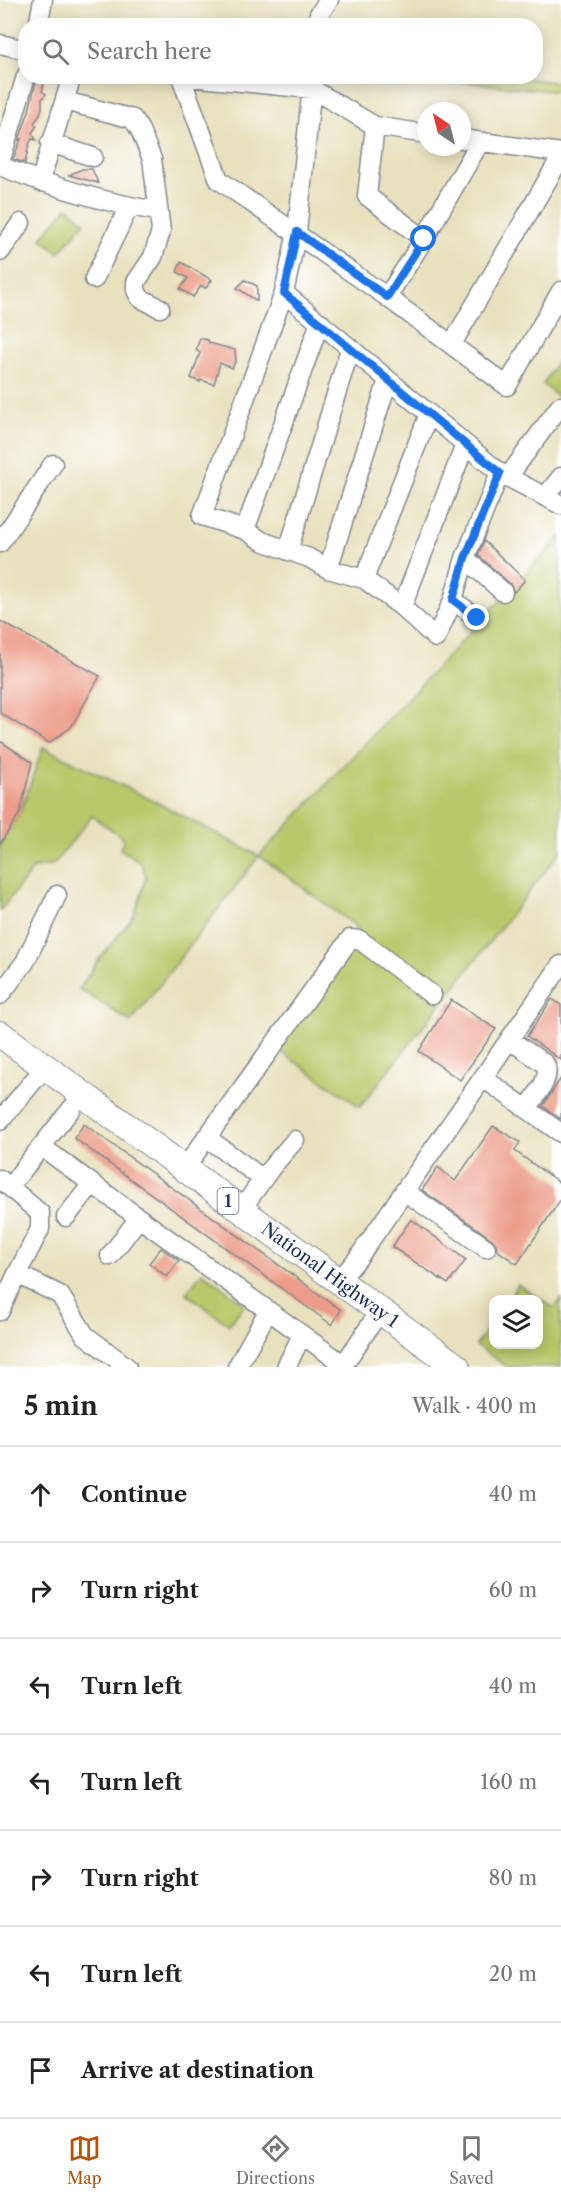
<!DOCTYPE html>
<meta charset="utf-8">
<style>
:root{--surface:#fff;--page:#f6f6f6;--text:#222;--muted:#767676;--line:#e0e0e0;--accent:#b45309}
body{margin:0;font-family:"Libre Caslon Text",serif;background:var(--page);color:var(--text)}
.controls{position:absolute;right:18px;bottom:18px;display:grid;overflow:hidden;border-radius:12px;box-shadow:0 3px 15px #0003}
.controls button{width:54px;height:54px;display:grid;place-items:center;padding:0;border:0;border-bottom:2px solid var(--line);background:var(--surface);color:var(--text);font:30px sans-serif}
.compass{position:absolute;left:417px;top:102px;width:54px;height:54px;border-radius:50%;background:var(--surface);box-shadow:0 3px 15px #0003;rotate:325deg}
.stop{position:absolute;width:18px;height:18px;margin:-14px;border:4px solid #1a73e8;border-radius:50%;background:#fff}
.stop.end{background:#1a73e8;border-color:#fff;box-shadow:0 2px 6px #0008}
.list{margin:0;padding:0;list-style:none}
h2{display:flex;justify-content:space-between;align-items:center;height:78px;margin:0;padding:0 24px;font-size:26px}
h2 small{font-size:20px;font-weight:400;color:var(--muted)}
.list li{display:grid;grid-template-columns:39px 1fr auto;gap:18px;align-items:center;box-sizing:border-box;height:96px;padding:0 24px;border-top:2px solid var(--line)}
.list b{display:block;font-size:22px;white-space:nowrap}
.list em{font-size:20px;font-style:normal;color:var(--muted)}
.icon{flex:none;width:33px;height:33px;fill:none;stroke:currentColor;stroke-width:2;stroke-linecap:round;stroke-linejoin:round}
.map{position:relative;flex:none;width:561px;height:1367px;overflow:hidden}
.search{position:absolute;background:var(--surface);box-shadow:0 3px 15px #0003;left:18px;right:18px;top:18px;height:66px;display:flex;align-items:center;gap:15px;box-sizing:border-box;padding:0 21px;border-radius:24px;color:var(--muted);font-size:22px}
.sheet{height:750px;background:var(--surface)}
nav{display:flex;justify-content:space-around;align-items:center;box-sizing:border-box;height:84px;border-top:2px solid var(--line);background:var(--surface);font-size:16px;color:var(--muted)}
nav a{display:grid;justify-items:center;gap:3px}
nav .on{color:var(--accent)}
.map>svg:first-child{display:block}
</style>
<div class="map">
<svg width="561" height="1367" viewBox="0 0 561 1367">
<rect width="100%" height="100%" fill="#fff"/>
<filter id="ink" filterUnits="userSpaceOnUse"><feTurbulence type="fractalNoise" baseFrequency=".0167" numOctaves="2"/><feDisplacementMap in="SourceGraphic" scale="12" xChannelSelector="R" yChannelSelector="G"/><feConvolveMatrix kernelMatrix="1 2 1 2 8 2 1 2 1" color-interpolation-filters="sRGB"/></filter>
<filter id="wash" filterUnits="userSpaceOnUse"><feTurbulence type="fractalNoise" baseFrequency=".008" numOctaves="4" result="noise"/><feDisplacementMap in="SourceGraphic" scale="24" xChannelSelector="R" yChannelSelector="G"/><feGaussianBlur stdDeviation="1.35" result="paint"/><feColorMatrix in="noise" values="0 0 0 0 0 0 0 0 0 0 0 0 0 0 0 0 0 1.4 0 .05"/><feComposite in="paint" operator="in"/></filter>
<g filter="url(#wash)">
<rect width="100%" height="100%" fill="#e8e1be"/>
<!-- green -->
<path fill="#b9c86a" stroke="#6a7c64" stroke-width="1.5" d="M424 77 509 76 561 83V92L490 85Z
M67 207 85 222 59 253 41 238Z
M561 355V400L543 384Z
M560 537 561 851 360 1107 273 1046 357 927 259 856 131 1022 79 989 99 959 133 917 140 899 146 876 141 863 120 849 124 839 92 816 54 864 34 868 0 911V844L20 813 43 747 158 803 259 856Z
M202 1272 245 1304 229 1325 186 1293Z
M518 1285 554 1308 561 1299V1367H507L476 1345 493 1320 494 1344H538V1300L508 1299Z"/>
<g id="blocks">
<!-- building -->
<path fill="#ec9c88" d="M37 77 45 80 42 91 46 94 42 99V108L39 116 34 123 37 125 32 133 36 140 32 139 29 144 25 163 13 159 21 139 19 140 29 111Z
M82 169H92L98 183 69 175Z
M181 262 212 280 206 288 201 286 193 297 180 289 188 278 177 272Z
M245 280 257 286V301L237 288Z
M200 338 208 340 209 343 235 350 236 360 232 368 220 363 214 384 200 380V382L191 378 200 353 196 350Z
M484 541 525 580 514 592 510 584 478 555Z
M0 621 100 676 71 727 49 743 0 713Z
M0 741 32 762 20 813 0 844Z
M552 999 561 1005V1060L527 1036Z
M451 1000 496 1029 460 1080 419 1051Z
M561 1078V1119L543 1106Z
M84 1124 341 1310 332 1325 74 1138Z
M493 1126 520 1142 515 1151 561 1184V1199L517 1264 497 1250 496 1244 492 1239 422 1190 438 1167 455 1181Z
M411 1219 466 1260 448 1284 392 1247Z
M161 1248 179 1261 167 1277 149 1263Z"/>
</g>
</g>
<g filter="url(#ink)">
<use href="#blocks" fill-opacity="0" stroke="#82888e" stroke-width="1.5"/>
<g fill="none" stroke-linecap="round" stroke-linejoin="round">
<defs>
<path id="minor" d="M38 26 43 0
M317 26 319 14 329 0
M0 44 26 50
M180 76 312 89 375 126 426 134
M313 76 297 232 284 293 202 516 245 530 262 541 309 558 328 569 364 579 402 607 436 638 453 600 465 558 500 473
M181 77 219 180 387 297 507 386 561 291
M65 101 133 119 140 130 152 159 161 231 153 257 136 282V290L140 298 160 308
M375 126 367 196 424 239
M462 139 561 153
M50 143 93 157
M0 163 26 76
M0 166C51 186 104 203 158 211
M40 182 72 76
M0 252 21 223
M94 279 129 207
M284 293 500 473 561 505
M387 297 424 239 480 142
M452 344 561 157
M508 477 560 406
M545 497 561 477
M245 530 320 322
M0 543 53 464
M288 551 350 349
M465 558 503 592
M328 569 388 380
M364 579 429 414
M453 600 477 618
M402 607 465 445
M0 995 25 962 57 895
M510 1040 545 1064C552 1079 535 1096 527 1109
M483 1078 561 1133
M0 1121 45 1067
M206 1137 263 1179
M42 1147 139 1218 343 1364
M184 1169 350 939 360 940 432 995
M18 1176 72 1108
M0 1179 40 1213V1229L17 1274 0 1311
M404 1191 486 1248
M241 1210 271 1168 295 1140
M66 1217 92 1184
M110 1256 139 1218
M17 1274 60 1295 85 1335 127 1367
M339 1281 358 1258 561 965
M237 1367 268 1311
M286 1367 302 1335
M342 1367 380 1311"/>
<path id="highway" d="M0 1034 457 1367"/>
</defs>
<!-- minor casing -->
<use href="#minor" stroke="#82888e" stroke-width="21"/>
<!-- highway casing -->
<use href="#highway" stroke="#82888e" stroke-width="28"/>
<!-- minor -->
<use href="#minor" stroke="#fff" stroke-width="18"/>
<!-- highway -->
<use href="#highway" stroke="#fff" stroke-width="26"/>
</g>
</g>
<g fill="none" stroke-linecap="round" stroke-linejoin="round" filter="url(#ink)">
<!-- route -->
<path stroke="#1a73e8" stroke-width="8" d="M424 239 387 297 297 232 284 293 500 473 465 558 453 600 477 618"/>
</g>
<g text-anchor="middle" dominant-baseline="central" stroke-width="4.5" stroke-linejoin="round" paint-order="stroke">
<!-- shield labels -->
<rect fill="#fff" stroke="#5f6d8e" stroke-width="1.5" x="217.5" y="1188" width="21" height="26" rx="4.5"/>
<g font-size="16" font-weight="bold" fill="#1b2f5e">
<text x="228" y="1201">1</text>
</g>
<!-- street labels -->
<g font-size="18" fill="#1b2f5e" stroke="#fff">
<text transform="translate(330 1275) rotate(36)">National Highway 1</text>
</g>
</g>
</svg>
<div class="controls">
<button><svg class="icon" aria-label="layers" viewBox="0 0 24 24"><path d="M12 4l9 5-9 5-9-5zM3 14l9 5 9-5"/></svg></button>
</div>
<svg class="compass" viewBox="-18 -18 36 36"><path d="M0-13l5 13h-10z" fill="#e53935"/><path d="M0 13l5-13h-10z" fill="#767676"/></svg>
<div class="stop" style="left:424px;top:239px"></div>
<div class="stop end" style="left:477px;top:618px"></div>
<div class="search"><svg class="icon" aria-label="search" viewBox="0 0 24 24"><circle cx="10" cy="10" r="6"/><path d="M15 15l6 6"/></svg>Search here</div>
</div>
<section class="sheet">
<h2>5 min<small>Walk · 400 m</small></h2>
<ul class="list">
<li><svg class="icon" aria-label="ahead" viewBox="0 0 24 24"><path d="M12 20V5M6 11l6-6 6 6"/></svg><div><b>Continue</b></div><em>40 m</em></li>
<li><svg class="icon" aria-label="right" viewBox="0 0 24 24"><path d="M7 20v-9h11M14 6l5 5-5 5"/></svg><div><b>Turn right</b></div><em>60 m</em></li>
<li><svg class="icon" aria-label="left" viewBox="0 0 24 24"><path d="M17 20v-9H6M10 6l-5 5 5 5"/></svg><div><b>Turn left</b></div><em>40 m</em></li>
<li><svg class="icon" aria-label="left" viewBox="0 0 24 24"><path d="M17 20v-9H6M10 6l-5 5 5 5"/></svg><div><b>Turn left</b></div><em>160 m</em></li>
<li><svg class="icon" aria-label="right" viewBox="0 0 24 24"><path d="M7 20v-9h11M14 6l5 5-5 5"/></svg><div><b>Turn right</b></div><em>80 m</em></li>
<li><svg class="icon" aria-label="left" viewBox="0 0 24 24"><path d="M17 20v-9H6M10 6l-5 5 5 5"/></svg><div><b>Turn left</b></div><em>20 m</em></li>
<li><svg class="icon" aria-label="arrive" viewBox="0 0 24 24"><path d="M6 21V4h12l-3 4 3 4H6"/></svg><div><b>Arrive at destination</b></div></li>
</ul>
</section>
<nav>
<a class="on"><svg class="icon" aria-label="map" viewBox="0 0 24 24"><path d="M3 6l6-2 6 2 6-2v14l-6 2-6-2-6 2zM9 4v14M15 6v14"/></svg>Map</a>
<a><svg class="icon" aria-label="directions" viewBox="0 0 24 24"><path d="M12 3l9 9-9 9-9-9zM9 14v-3h6M13 9l2 2-2 2"/></svg>Directions</a>
<a><svg class="icon" aria-label="saved" viewBox="0 0 24 24"><path d="M7 4h10v16l-5-4-5 4z"/></svg>Saved</a>
</nav>
